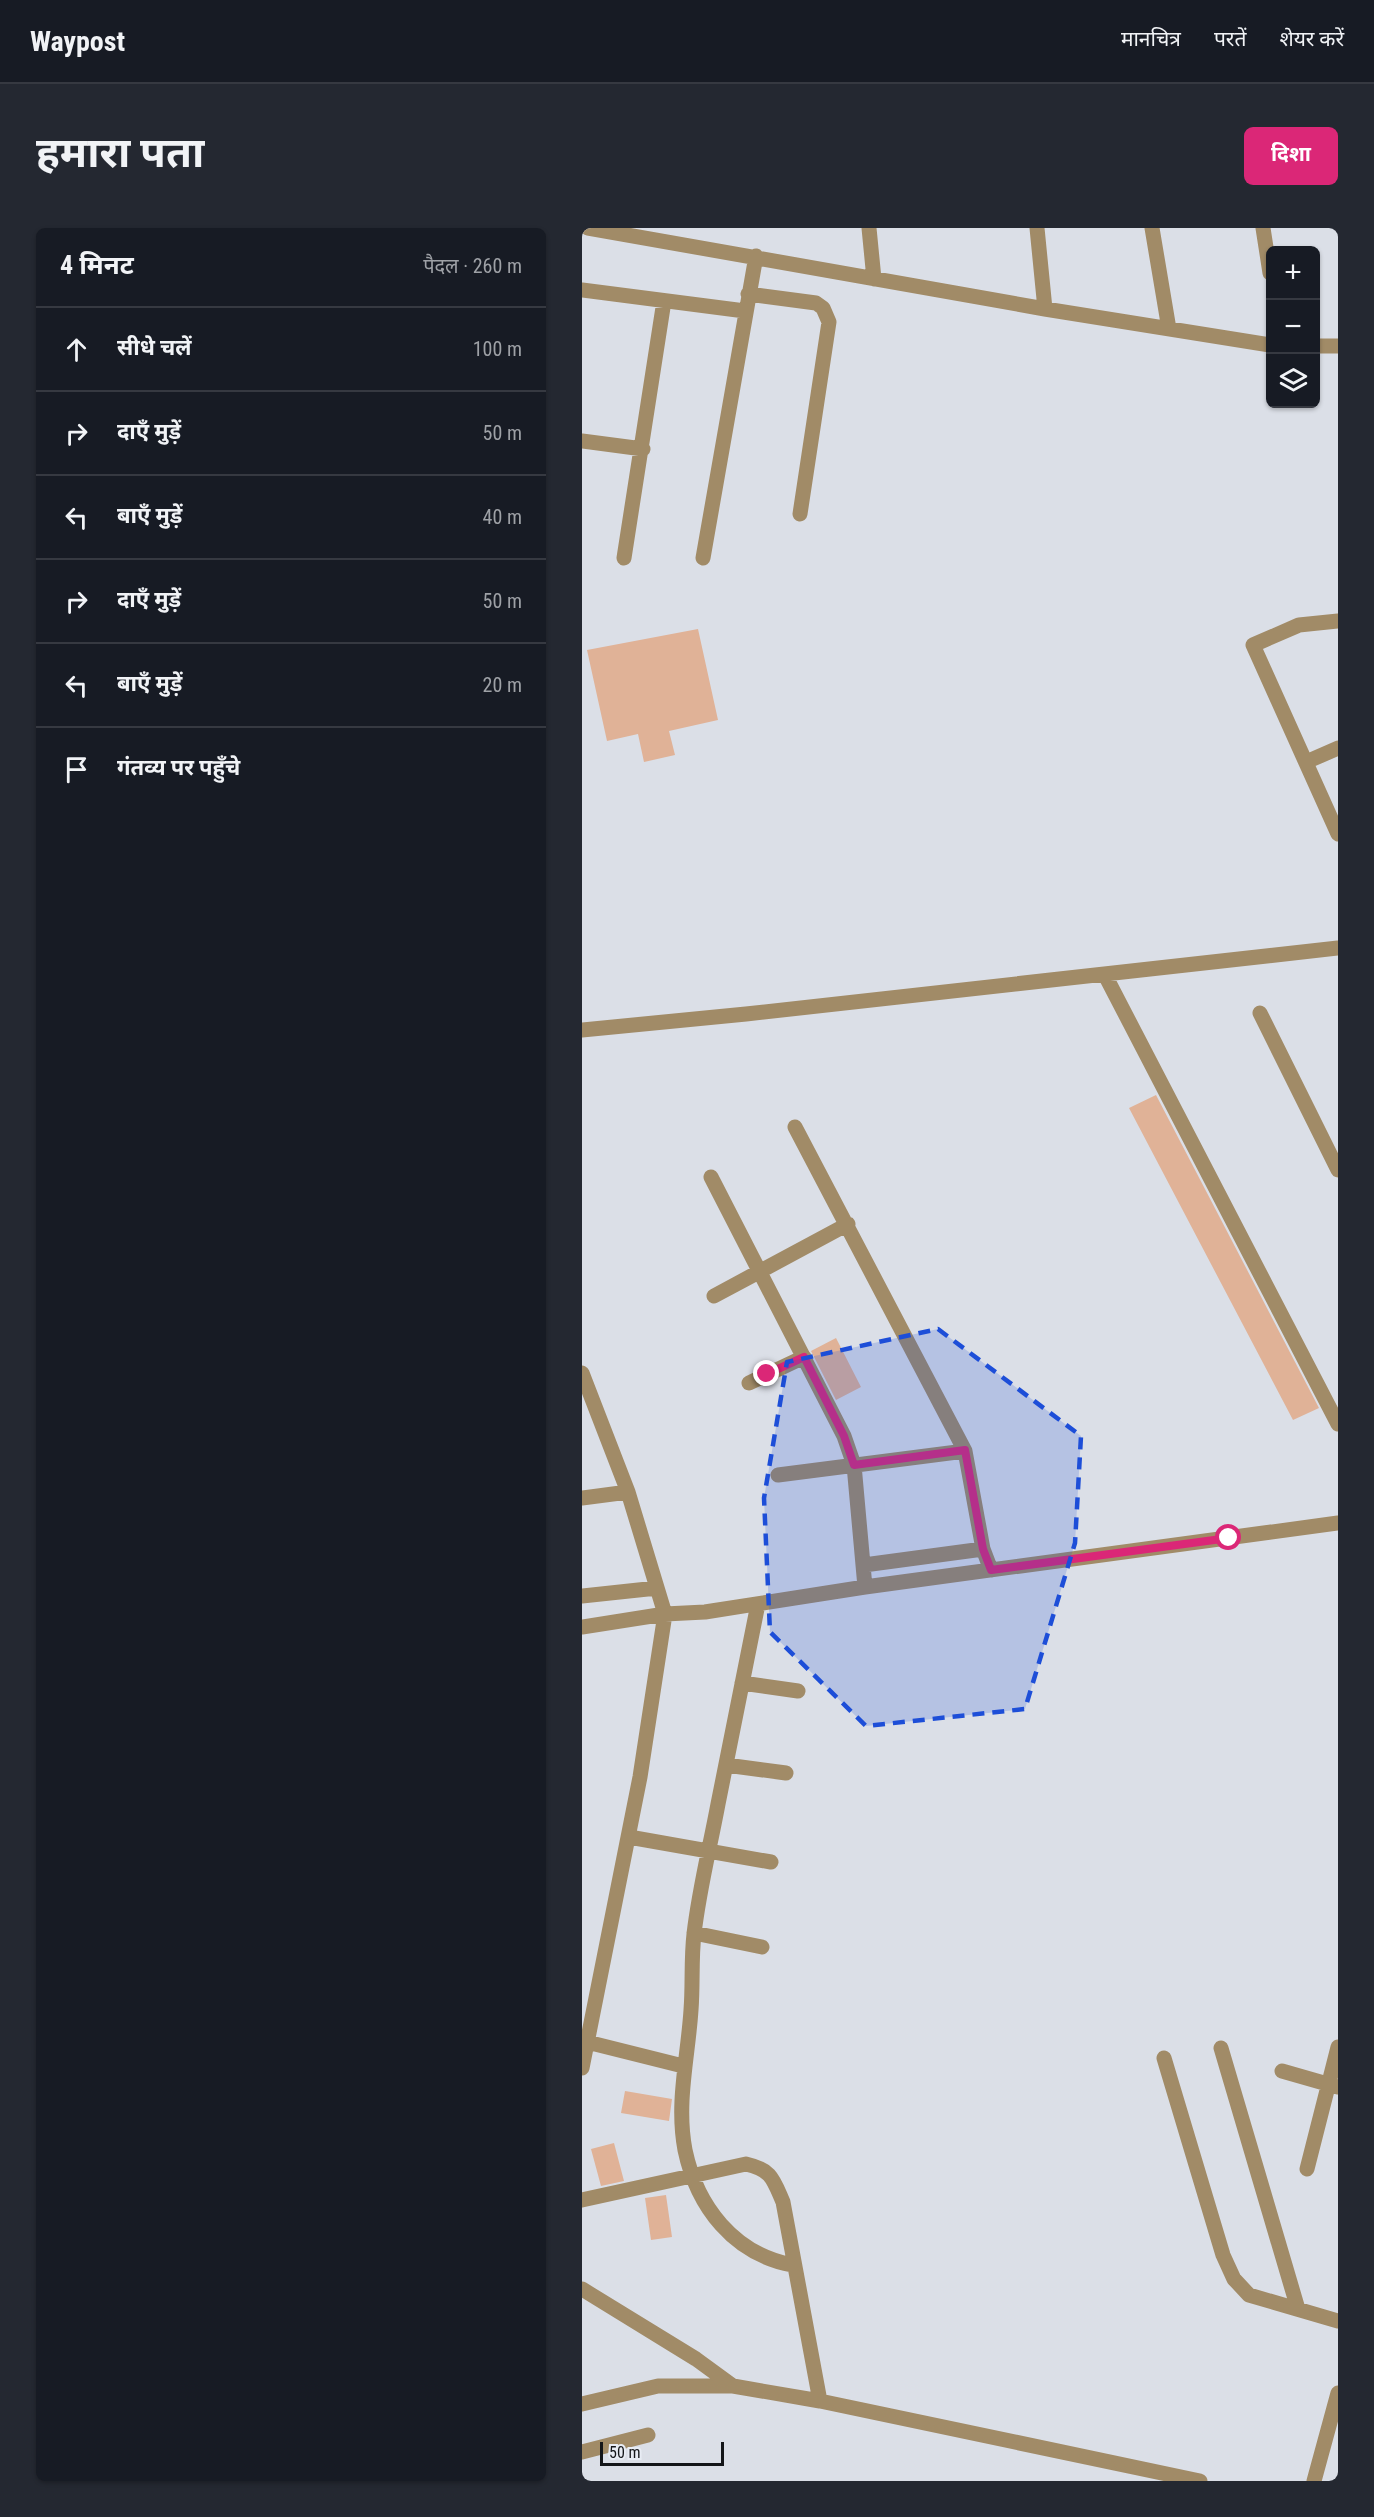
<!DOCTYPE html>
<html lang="hi">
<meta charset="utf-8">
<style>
:root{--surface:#171b24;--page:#242831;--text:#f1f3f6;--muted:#9ea1a6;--line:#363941;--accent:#db2777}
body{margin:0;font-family:"Roboto Condensed","Noto Sans Devanagari",sans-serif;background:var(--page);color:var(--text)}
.controls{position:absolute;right:18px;top:18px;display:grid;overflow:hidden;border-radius:9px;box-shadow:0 2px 4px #0004}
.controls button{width:54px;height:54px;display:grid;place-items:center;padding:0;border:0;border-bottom:2px solid var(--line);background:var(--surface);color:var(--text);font:30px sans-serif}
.scale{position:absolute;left:18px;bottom:15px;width:124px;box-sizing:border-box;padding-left:6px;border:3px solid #141619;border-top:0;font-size:16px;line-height:21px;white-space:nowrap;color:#141619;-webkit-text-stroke:4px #e8ecf4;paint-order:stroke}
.stop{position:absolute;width:18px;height:18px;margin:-14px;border:4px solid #db2777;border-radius:50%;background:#fff}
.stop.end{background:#db2777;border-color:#fff;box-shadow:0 2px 6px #0008}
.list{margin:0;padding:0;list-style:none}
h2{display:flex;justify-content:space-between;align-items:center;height:78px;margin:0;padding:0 24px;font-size:26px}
h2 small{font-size:20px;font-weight:400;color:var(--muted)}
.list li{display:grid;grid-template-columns:39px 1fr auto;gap:18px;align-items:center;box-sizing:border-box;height:84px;padding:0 24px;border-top:2px solid var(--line)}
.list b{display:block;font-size:22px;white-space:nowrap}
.list em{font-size:20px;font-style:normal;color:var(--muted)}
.icon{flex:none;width:33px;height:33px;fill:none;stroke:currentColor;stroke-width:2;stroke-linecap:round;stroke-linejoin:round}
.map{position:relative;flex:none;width:756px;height:2253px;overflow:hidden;border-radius:9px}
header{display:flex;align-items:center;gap:36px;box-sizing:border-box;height:84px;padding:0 30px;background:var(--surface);border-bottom:2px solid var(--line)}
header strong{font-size:28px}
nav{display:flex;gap:33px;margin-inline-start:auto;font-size:21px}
.intro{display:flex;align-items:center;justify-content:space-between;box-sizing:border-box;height:144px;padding:0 36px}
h1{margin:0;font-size:42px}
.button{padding:15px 27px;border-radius:9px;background:var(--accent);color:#fff;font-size:21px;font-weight:700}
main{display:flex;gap:36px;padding:0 36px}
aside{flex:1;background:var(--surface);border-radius:9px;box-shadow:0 2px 4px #0004}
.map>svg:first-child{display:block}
</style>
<header>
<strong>Waypost</strong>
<nav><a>मानचित्र</a><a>परतें</a><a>शेयर करें</a></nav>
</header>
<div class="intro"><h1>हमारा पता</h1><a class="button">दिशा</a></div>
<main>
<aside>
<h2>4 मिनट<small>पैदल · 260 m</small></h2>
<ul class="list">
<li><svg class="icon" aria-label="ahead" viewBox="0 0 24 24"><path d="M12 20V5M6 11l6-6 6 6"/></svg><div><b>सीधे चलें</b></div><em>100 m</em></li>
<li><svg class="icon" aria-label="right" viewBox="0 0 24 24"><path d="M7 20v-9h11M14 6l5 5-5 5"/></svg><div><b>दाएँ मुड़ें</b></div><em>50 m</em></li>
<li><svg class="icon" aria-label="left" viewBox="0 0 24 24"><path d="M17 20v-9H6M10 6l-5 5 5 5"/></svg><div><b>बाएँ मुड़ें</b></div><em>40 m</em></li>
<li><svg class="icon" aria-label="right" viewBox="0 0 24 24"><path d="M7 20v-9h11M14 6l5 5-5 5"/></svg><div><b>दाएँ मुड़ें</b></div><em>50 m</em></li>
<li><svg class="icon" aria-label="left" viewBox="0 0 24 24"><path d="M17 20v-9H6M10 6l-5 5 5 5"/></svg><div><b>बाएँ मुड़ें</b></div><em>20 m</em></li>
<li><svg class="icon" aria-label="arrive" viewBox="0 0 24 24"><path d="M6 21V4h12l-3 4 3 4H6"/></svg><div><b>गंतव्य पर पहुँचे</b></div></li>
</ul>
</aside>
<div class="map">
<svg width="756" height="2253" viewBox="0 0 756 2253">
<rect width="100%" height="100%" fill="#dbdfe7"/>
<!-- building -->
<path fill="#e0b297" d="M116 401 136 492 87 503 93 527 62 534 56 506 25 513 5 422Z
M574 867 737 1180 711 1192 547 880Z
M254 1110 279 1159 254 1172 229 1123Z
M43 1863 90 1871 87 1893 39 1885Z
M32 1915 42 1953 19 1958 9 1921Z
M84 1967 90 2009 69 2012 63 1970Z"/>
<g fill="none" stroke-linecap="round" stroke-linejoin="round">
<!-- minor -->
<path stroke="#a18b67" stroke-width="15" d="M6 0 463 81 688 117
M287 0 292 51
M455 0 463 81
M570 0 587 101
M681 0 688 45
M0 62 163 83
M166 66 234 75 241 80 247 94 218 286
M734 118H756
M0 213 61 221
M42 330 82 73
M121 330 174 28
M756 393 717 397 671 417 756 606
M724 534 756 520
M523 747 756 1196
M678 785 756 942
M0 802 164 786 756 720
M213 899 383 1223 401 1321 409 1342
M129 949 262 1208 272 1237 283 1359
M132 1068 266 996
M0 1145 46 1264 83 1386 58 1549 0 1840
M167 1155 222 1129
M196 1247 383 1223
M0 1270 46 1264
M282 1337 401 1321
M0 1368 75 1360
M176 1376C162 1443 149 1510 136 1576 128 1619 117 1662 112 1706 109 1731 111 1757 109 1782 106 1829 94 1875 103 1922 115 1979 152 2026 210 2037
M0 1399 83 1386 123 1384 283 1359 756 1295
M160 1455 216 1463
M144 1537 204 1545
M47 1609 189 1634
M112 1705 180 1719
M5 1814 101 1838
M639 1820 716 2081
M582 1830 641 2027 652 2051 667 2067 756 2093
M700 1843 756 1859
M725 1941 756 1819
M0 1972 164 1936C190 1942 191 1951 201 1974L238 2173
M0 2061 114 2131 151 2158
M0 2176 76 2158H151L238 2173 618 2253
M0 2224 66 2207
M732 2253 756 2165"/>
</g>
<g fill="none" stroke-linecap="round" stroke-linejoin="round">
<!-- route -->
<path stroke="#db2777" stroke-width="8" d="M185 1146 222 1129 262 1208 272 1237 383 1222 401 1321 409 1342 647 1310"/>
</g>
<!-- marked area -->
<path fill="#1d4ed8" fill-opacity="0.2" stroke="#1d4ed8" stroke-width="4.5" stroke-dasharray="12 8" stroke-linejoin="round" d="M356 1101 499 1208 493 1315 443 1481 284 1498 188 1404 182 1270 205 1134Z"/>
</svg>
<div class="controls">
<button>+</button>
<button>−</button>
<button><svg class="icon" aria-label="layers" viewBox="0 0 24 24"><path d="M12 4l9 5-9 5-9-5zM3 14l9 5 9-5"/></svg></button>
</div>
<div class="scale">50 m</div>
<div class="stop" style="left:647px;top:1310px"></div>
<div class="stop end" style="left:185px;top:1146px"></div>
</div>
</main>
